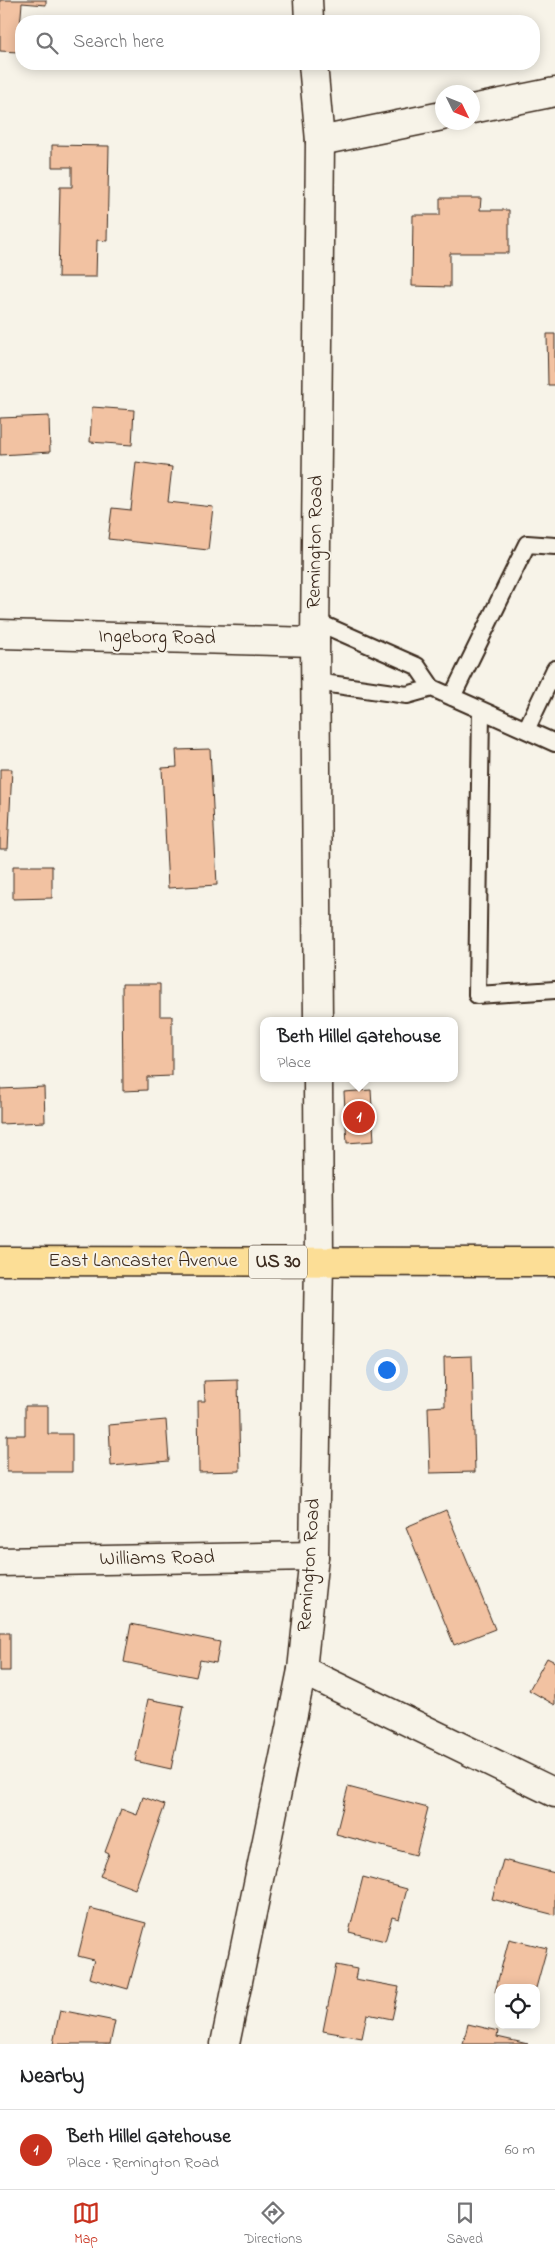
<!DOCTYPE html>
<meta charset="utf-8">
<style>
:root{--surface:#fff;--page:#f2f2f2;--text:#202124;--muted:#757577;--line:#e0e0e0;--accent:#c8321e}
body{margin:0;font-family:"Indie Flower",sans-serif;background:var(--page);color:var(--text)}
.controls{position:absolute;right:15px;bottom:15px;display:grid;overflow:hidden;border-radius:10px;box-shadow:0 2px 12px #0003}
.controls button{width:45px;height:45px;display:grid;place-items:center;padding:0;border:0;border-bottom:1px solid var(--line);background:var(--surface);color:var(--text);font:25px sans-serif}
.compass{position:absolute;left:435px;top:85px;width:45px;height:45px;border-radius:50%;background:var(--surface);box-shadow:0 2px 12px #0003;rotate:133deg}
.you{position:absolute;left:386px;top:1369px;width:18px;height:18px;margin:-12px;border:4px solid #fff;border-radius:50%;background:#1a73e8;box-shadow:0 0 0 8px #1a73e833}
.badge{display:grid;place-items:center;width:32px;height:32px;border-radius:50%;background:var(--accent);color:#fff;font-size:16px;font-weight:700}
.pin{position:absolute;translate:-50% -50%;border:2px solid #fff;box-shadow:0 1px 5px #0006}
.popup{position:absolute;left:260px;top:1017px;width:198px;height:65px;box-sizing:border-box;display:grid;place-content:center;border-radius:10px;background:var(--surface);filter:drop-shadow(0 1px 4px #0005);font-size:16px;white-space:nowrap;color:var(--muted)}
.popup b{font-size:19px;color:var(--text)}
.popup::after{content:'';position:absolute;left:50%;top:100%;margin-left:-10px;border:10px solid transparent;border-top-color:var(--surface)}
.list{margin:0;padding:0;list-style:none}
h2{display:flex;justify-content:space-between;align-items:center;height:65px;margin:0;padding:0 20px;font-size:21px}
h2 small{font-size:16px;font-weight:400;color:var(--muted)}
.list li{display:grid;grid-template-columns:32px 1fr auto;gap:15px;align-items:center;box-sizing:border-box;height:80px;padding:0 20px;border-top:1px solid var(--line)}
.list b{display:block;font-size:19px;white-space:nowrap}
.list p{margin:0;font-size:16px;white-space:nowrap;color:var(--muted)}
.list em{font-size:16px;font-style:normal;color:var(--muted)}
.icon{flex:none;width:28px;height:28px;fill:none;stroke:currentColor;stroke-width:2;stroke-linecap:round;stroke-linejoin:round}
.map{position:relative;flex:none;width:555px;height:2044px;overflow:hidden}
.search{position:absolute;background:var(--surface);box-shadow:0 2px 12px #0003;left:15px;right:15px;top:15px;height:55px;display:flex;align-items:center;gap:12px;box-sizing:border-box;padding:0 18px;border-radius:20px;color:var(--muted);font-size:19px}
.sheet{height:145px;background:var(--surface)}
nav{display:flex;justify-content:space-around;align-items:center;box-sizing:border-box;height:70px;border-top:1px solid var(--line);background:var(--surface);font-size:14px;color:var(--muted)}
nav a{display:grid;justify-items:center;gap:2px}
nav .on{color:var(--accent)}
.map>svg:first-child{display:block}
</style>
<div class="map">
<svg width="555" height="2044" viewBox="0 0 555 2044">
<rect width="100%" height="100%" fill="#f7f3e8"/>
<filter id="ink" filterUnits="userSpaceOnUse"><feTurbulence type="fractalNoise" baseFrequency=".02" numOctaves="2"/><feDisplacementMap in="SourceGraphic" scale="10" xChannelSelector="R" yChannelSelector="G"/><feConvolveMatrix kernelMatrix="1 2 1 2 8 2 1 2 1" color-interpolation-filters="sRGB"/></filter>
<g filter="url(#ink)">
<!-- building -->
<path fill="#f2c2a2" stroke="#3b2a1e" d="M0 0H46V5L22 3 18 52 0 51Z
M52 145 109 146 107 241 97 240 96 277H58L60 187H72V167H52Z
M440 198H481L480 210H509V253H450V287L412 286 413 215H440Z
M547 334H555V385H548Z
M92 407 134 410 132 445 90 442Z
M49 416 50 452 0 455V418Z
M136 462 172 467 168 502 213 507 208 550 108 539 112 508 131 510Z
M210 749 217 885 168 888 162 768 177 767 176 750Z
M0 769H12L8 849H0Z
M13 866H52V898L13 899Z
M122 984H160V1016H172V1076L147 1077V1090L123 1091Z
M44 1087 45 1122 0 1124V1089Z
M371 1090 374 1141 347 1143 344 1092Z
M472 1356 475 1472 430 1473 428 1407 445 1406 444 1357Z
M238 1380 240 1471 199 1472 198 1401H205L204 1381Z
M25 1406H48V1434H72V1472H7V1435H25Z
M166 1420 169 1461 111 1466 109 1425Z
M446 1510 495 1629 454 1645 406 1527Z
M131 1624 220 1642 216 1663 200 1660 196 1677 124 1662Z
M0 1633H10V1671H0Z
M547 1658 555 1662V1705L529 1690Z
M148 1699 184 1706 171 1769 135 1761Z
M348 1787 428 1808 416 1855 336 1834Z
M143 1797 165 1805 135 1889 100 1876 109 1854 105 1852 121 1809 137 1815Z
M503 1860 555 1873V1915L492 1899Z
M363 1877 407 1889 399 1919 392 1917 385 1941 349 1932Z
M90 1908 146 1923 128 1989 89 1978 94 1960 78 1956Z
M509 1939 547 1948 536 1988H499V1993L495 1992Z
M336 1965 357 1969 355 1979 399 1987 392 2019 367 2014 362 2038 323 2031Z
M60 2010 115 2021 110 2044H53Z
M468 2024 498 2031 497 2037 528 2044H463Z"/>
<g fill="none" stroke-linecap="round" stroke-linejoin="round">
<defs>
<path id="lane" d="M315 621 417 666 432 688 555 743
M316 682 407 695 432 688
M452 697 527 544 555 546
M481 711 477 995 555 990
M526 730 555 669"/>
<path id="street" d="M472 109 555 92
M320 141 442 116
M0 634 315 642
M0 1562 314 1556
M302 1670 555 1793"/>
<path id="secondary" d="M308 0 309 21
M313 64 320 141 315 642 318 1021
M225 2044 302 1670 314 1556 319 1262 318 1078"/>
<path id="highway" d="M0 1261 555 1262"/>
</defs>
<!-- lane casing -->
<use href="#lane" stroke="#3b2a1e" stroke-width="20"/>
<!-- street casing -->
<use href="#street" stroke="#3b2a1e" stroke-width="31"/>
<!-- secondary casing -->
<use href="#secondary" stroke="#3b2a1e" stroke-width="31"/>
<!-- highway casing -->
<use href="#highway" stroke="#3b2a1e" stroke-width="31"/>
<!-- lane -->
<use href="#lane" stroke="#f7f3e8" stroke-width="16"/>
<!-- street -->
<use href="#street" stroke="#f7f3e8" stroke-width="28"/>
<!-- secondary -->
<use href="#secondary" stroke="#f7f3e8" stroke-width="28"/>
<!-- highway -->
<use href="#highway" stroke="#fcde96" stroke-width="28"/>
</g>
</g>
<g text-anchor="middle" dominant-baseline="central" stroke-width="4" stroke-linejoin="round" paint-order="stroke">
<!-- shield labels -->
<rect fill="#f7f3e8" stroke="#73665b" stroke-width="1" x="249" y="1245.5" width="58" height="33" rx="4"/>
<g font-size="19" font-weight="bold" fill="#3b2a1e">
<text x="278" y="1262">US 30</text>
</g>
<!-- street labels -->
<g font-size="20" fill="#3b2a1e" stroke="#f7f3e8">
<text transform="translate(316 542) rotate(-89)">Remington Road</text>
<text transform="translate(157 638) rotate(1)">Ingeborg Road</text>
<text x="143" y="1261">East Lancaster Avenue</text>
<text transform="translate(157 1559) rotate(-1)">Williams Road</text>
<text transform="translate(310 1565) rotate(-86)">Remington Road</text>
</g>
</g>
</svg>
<div class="controls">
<button><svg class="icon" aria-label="locate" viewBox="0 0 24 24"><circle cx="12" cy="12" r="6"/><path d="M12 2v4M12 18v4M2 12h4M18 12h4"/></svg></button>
</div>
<svg class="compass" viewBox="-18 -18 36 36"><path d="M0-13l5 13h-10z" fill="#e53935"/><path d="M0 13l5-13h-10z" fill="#757577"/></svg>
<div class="you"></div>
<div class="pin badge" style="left:359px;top:1117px">1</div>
<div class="popup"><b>Beth Hillel Gatehouse</b>Place</div>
<div class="search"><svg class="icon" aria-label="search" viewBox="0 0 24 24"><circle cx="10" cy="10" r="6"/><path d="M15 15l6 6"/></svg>Search here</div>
</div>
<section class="sheet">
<h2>Nearby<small></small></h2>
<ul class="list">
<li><span class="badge">1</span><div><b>Beth Hillel Gatehouse</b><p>Place · Remington Road</p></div><em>60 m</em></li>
</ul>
</section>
<nav>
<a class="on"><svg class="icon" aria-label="map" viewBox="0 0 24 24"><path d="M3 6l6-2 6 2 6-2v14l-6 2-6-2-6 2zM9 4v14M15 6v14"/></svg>Map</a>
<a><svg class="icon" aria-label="directions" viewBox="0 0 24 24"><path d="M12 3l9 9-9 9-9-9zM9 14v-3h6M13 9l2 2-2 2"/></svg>Directions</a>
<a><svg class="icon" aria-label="saved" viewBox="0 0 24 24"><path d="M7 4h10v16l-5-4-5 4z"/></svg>Saved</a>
</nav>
